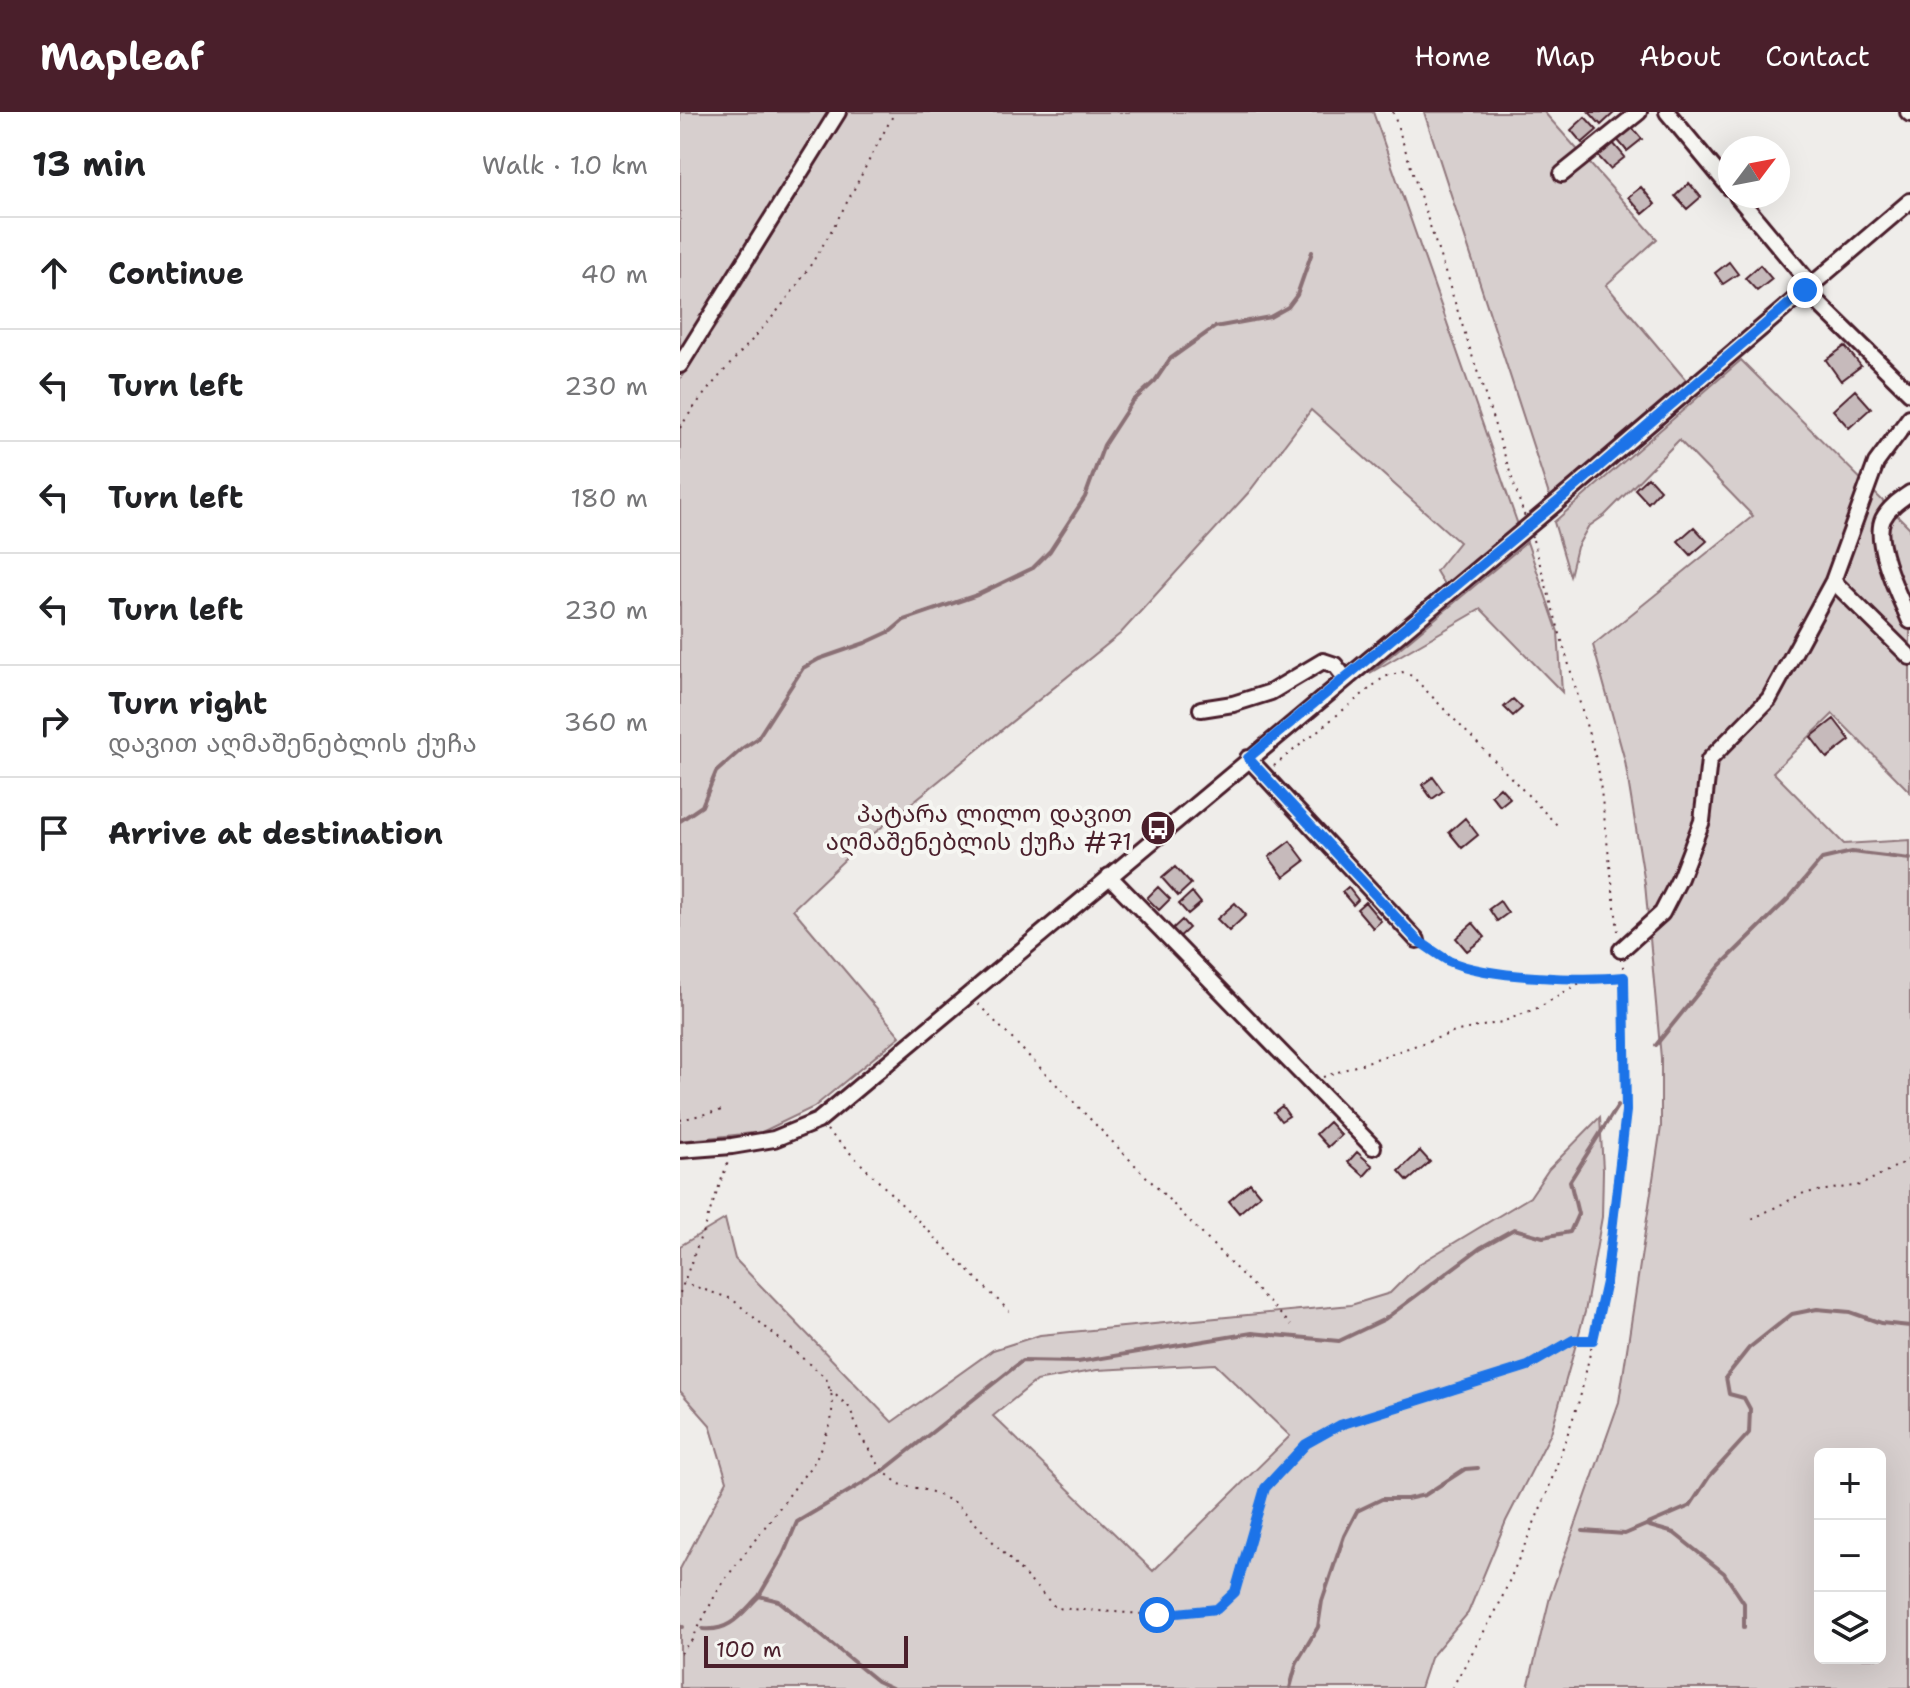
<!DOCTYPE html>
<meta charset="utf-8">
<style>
:root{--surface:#fff;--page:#f2f2f2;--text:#202124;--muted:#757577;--line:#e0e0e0;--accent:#4a1f2b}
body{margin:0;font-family:"Shantell Sans","Noto Sans Georgian",sans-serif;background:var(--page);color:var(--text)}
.controls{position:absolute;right:24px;bottom:24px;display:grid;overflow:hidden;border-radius:12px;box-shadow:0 8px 32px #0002}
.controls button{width:72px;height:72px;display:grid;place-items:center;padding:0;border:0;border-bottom:2px solid var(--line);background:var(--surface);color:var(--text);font:40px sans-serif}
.compass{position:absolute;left:1038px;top:24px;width:72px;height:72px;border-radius:50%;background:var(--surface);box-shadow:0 8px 32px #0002;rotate:58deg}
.scale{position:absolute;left:24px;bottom:20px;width:204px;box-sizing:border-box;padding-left:8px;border:4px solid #4a1f2b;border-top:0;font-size:22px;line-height:28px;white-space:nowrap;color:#4a1f2b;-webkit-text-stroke:6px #f6f6f2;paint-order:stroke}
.stop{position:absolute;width:24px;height:24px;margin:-18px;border:6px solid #1a73e8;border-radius:50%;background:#fff}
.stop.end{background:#1a73e8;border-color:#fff;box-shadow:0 2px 8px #0008}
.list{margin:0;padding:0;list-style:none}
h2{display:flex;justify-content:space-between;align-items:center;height:104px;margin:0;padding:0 32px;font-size:34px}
h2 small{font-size:26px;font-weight:400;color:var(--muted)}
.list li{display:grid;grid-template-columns:52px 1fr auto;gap:24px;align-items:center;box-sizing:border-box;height:112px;padding:0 32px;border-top:2px solid var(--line)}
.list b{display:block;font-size:30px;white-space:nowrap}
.list p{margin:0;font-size:26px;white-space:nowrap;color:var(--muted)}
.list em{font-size:26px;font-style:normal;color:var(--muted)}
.icon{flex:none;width:44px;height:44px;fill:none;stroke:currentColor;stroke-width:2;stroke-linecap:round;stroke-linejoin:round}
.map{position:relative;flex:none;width:1230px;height:1576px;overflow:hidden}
header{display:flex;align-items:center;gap:48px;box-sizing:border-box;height:112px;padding:0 40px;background:var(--accent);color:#fff}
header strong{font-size:38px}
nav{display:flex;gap:44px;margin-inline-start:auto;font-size:28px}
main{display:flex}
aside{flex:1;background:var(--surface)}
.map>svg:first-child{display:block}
</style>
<header>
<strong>Mapleaf</strong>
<nav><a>Home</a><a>Map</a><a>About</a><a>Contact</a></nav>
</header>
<main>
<aside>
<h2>13 min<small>Walk · 1.0 km</small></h2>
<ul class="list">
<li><svg class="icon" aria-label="ahead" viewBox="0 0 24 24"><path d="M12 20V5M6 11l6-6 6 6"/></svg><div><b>Continue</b></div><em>40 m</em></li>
<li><svg class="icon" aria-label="left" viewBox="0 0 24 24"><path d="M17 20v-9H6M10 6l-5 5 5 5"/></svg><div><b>Turn left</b></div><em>230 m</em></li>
<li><svg class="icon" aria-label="left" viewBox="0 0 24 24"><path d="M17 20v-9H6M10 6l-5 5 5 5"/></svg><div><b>Turn left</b></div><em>180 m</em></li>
<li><svg class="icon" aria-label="left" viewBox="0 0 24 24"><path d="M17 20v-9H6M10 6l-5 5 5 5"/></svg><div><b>Turn left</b></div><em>230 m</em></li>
<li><svg class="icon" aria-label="right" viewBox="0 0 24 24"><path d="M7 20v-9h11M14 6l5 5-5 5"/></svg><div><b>Turn right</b><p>დავით აღმაშენებლის ქუჩა</p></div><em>360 m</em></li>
<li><svg class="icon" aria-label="arrive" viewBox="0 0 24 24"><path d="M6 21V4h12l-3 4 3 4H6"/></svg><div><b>Arrive at destination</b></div></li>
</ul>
</aside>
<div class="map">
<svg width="1230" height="1576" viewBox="0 0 1230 1576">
<rect width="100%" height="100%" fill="#efedea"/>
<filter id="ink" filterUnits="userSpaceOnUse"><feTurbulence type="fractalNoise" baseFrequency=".0125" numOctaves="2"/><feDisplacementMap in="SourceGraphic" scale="16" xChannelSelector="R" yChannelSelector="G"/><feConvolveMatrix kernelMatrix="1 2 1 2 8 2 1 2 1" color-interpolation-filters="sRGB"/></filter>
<g filter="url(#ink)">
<!-- green -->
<path fill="#d7cfce" stroke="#90777c" stroke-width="2" fill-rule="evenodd" d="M0 0H152L0 247Z
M167 0H693L838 413 765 474 756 459 779 430 631 298 569 380 440 522 181 732 113 797 220 924 134 995 82 1020 0 1029V267L39 209Z
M744 0H864L977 127 926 173 1006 268 870 386Z
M1061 248 1230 416V680L1153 602 1093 660 1164 732 1230 728V1576H848L870 1485 939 1290 981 1015V946L965 772 945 649 913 533 1073 404 999 328 925 403 908 415 897 435 890 464 874 410ZM1140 1342H1200V1546H1140Z
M847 430 878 520 882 580 801 497 690 561Z
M920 1005 923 1058 922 1105 905 1200 871 1321 826 1409 788 1501 750 1546 740 1576H0V1457L47 1369 30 1313 0 1279V1134L45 1107 55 1147 212 1310 313 1238 360 1223 671 1193 710 1181 739 1152 850 1085 869 1057ZM535 1252 610 1324 473 1459 313 1304 356 1269 417 1258Z"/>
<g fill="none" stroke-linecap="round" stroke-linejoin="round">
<!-- stream -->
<path stroke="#8a6f74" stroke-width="4" d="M0 709 22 694 36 660 63 636 77 627 123 556 139 547 185 531 211 519 224 508 297 483 353 456 370 439 405 385 424 333 452 290 475 269 490 247 535 215 590 205 608 195 617 183 632 140
M976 933 1040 854 1110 785 1142 747 1172 740 1230 747
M966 1413 994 1421 1044 1461 1064 1491V1515
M903 1419 945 1422 1010 1394 1029 1365 1069 1321 1070 1297 1064 1286 1049 1282 1046 1265 1069 1236 1112 1202 1137 1197 1170 1200 1201 1211 1230 1214
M79 1484 103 1443 117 1410 203 1359 342 1249 398 1250 572 1221 659 1229 705 1207 800 1136 834 1117 863 1125 890 1120 898 1102 890 1069 938 993
M0 1515H3
M23 1517C50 1520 61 1502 79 1484L99 1489 197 1569 212 1576
M610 1576 617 1550 638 1515 642 1489 664 1424 677 1399 702 1387H727L745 1383 785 1357 798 1356"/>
</g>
<!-- building -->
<path fill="#c6babb" stroke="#4a1f2b" stroke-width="2" d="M909 0H935L921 13Z
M905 5 917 18 902 31 891 18Z
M950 13 962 27 947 39 936 26Z
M933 31 945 45 930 57 918 44Z
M1009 71 1021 85 1007 97 995 84Z
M961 75 975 92 963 102 948 85Z
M1049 150 1058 162 1043 172 1035 161Z
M1080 153 1092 167 1077 179 1065 166Z
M1165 234 1181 254 1161 269 1146 248Z
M1175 278 1191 296 1169 316 1153 298Z
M968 365 980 378 968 391 955 377Z
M1014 415 1027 429 1011 443 998 429Z
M833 587 842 596 833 604 824 595Z
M1154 607 1170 628 1147 646 1131 625Z
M753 665 763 679 752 687 742 673Z
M820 675 830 686 820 694 811 683Z
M785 706 798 723 782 736 769 720Z
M610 729 625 749 604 765 589 745Z
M495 755 511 772 498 784 482 766Z
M478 775 490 787 479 798 467 786Z
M668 775 678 788 673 793 662 780Z
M512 780 521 791 508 802 499 792Z
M820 789 828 801 817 809 809 797Z
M685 790 701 809 693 816 677 797Z
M555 791 566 803 549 819 537 807Z
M502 808 509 816 496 828 489 820Z
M793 811 805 825 787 839 776 826Z
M602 994 609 1004 601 1009 594 1000Z
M649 1010 661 1023 648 1035 636 1022Z
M740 1039 750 1050 728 1069 719 1059Z
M677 1040 693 1054 684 1064 668 1050Z
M570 1071 580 1083 559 1101 549 1089Z"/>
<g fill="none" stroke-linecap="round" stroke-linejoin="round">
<defs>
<path id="minor" d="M987 0 1050 76
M1228 0 1230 2
M882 62 959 0
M1057 84 1131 173
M1125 178 1230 281
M0 253 158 0
M1230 381C1220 388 1209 395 1203 407 1192 430 1220 486 1230 509
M1153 469 1230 545
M521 597 553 592 591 580 643 549 655 553 665 566
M568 646 737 828
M429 764 693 1035
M941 838 982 801 1000 766 1022 709 1029 648 1089 587 1153 469 1196 351 1230 305
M0 1038 52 1034 94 1027 138 1009 887 382 1230 89"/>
</defs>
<!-- minor casing -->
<use href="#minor" stroke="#4a1f2b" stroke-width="20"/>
<!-- path -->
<path stroke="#4a1f2b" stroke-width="2" stroke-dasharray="2 6" stroke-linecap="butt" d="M713 0 843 400
M0 316C31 266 77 228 112 180 152 126 182 59 215 0
M853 428 918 654 938 819
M594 654 704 565 722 560 732 564 880 716
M747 835C754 839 761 844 769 848 804 866 903 869 943 866
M298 892 611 1213
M643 965 778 919 822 910 860 895 906 867
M0 1008 42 998
M147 1018 329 1199
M1072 1107 1124 1081 1181 1073 1230 1047
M0 1181 48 1050
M150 1278 170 1296 179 1322 203 1359 219 1372 250 1379 277 1392 376 1496 477 1503 537 1497 555 1480 585 1376 626 1332 660 1313 848 1254 893 1228H912
M0 1541 12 1528 40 1474 135 1349 151 1311 153 1288 146 1266 52 1187 4 1171
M772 1576 818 1495 867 1381 900 1286 926 1170 946 999 943 853"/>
<!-- minor -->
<use href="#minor" stroke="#f6f6f2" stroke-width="14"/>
<!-- path-bridge -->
<path stroke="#4a1f2b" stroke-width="2" stroke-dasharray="2 6" stroke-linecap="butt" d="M844 402 852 426"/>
</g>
</g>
<g fill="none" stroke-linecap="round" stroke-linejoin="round" filter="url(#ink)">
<!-- route -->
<path stroke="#1a73e8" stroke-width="10" d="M477 1503 537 1497 555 1480 585 1376 626 1332 660 1313 848 1254 893 1228H913L926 1170 946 999 944 865C903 869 806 866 769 849 758 843 748 835 737 828L568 646 887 382 1125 178"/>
</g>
<!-- icons -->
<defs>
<symbol id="bus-disc" viewBox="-11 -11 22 22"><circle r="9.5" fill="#4a1f2b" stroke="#f6f6f2"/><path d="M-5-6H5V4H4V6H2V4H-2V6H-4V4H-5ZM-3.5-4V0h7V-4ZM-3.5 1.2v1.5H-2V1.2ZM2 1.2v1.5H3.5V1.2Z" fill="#fff"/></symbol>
</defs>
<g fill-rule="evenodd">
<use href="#bus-disc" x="458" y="696" width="40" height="40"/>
</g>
<g text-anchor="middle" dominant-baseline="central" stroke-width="8" stroke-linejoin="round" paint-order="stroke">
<!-- poi labels -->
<g font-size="24" fill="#4a1f2b" stroke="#f6f6f2" text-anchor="end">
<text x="452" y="702">პატარა ლილო დავით<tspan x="452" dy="28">აღმაშენებლის ქუჩა #71</tspan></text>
</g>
</g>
</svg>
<div class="controls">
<button>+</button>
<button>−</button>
<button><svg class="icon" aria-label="layers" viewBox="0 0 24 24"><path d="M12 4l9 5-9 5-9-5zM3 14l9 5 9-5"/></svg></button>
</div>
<svg class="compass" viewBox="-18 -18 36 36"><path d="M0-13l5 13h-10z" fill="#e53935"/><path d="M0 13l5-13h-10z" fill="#757577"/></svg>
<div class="scale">100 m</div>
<div class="stop" style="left:477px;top:1503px"></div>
<div class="stop end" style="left:1125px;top:178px"></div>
</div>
</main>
